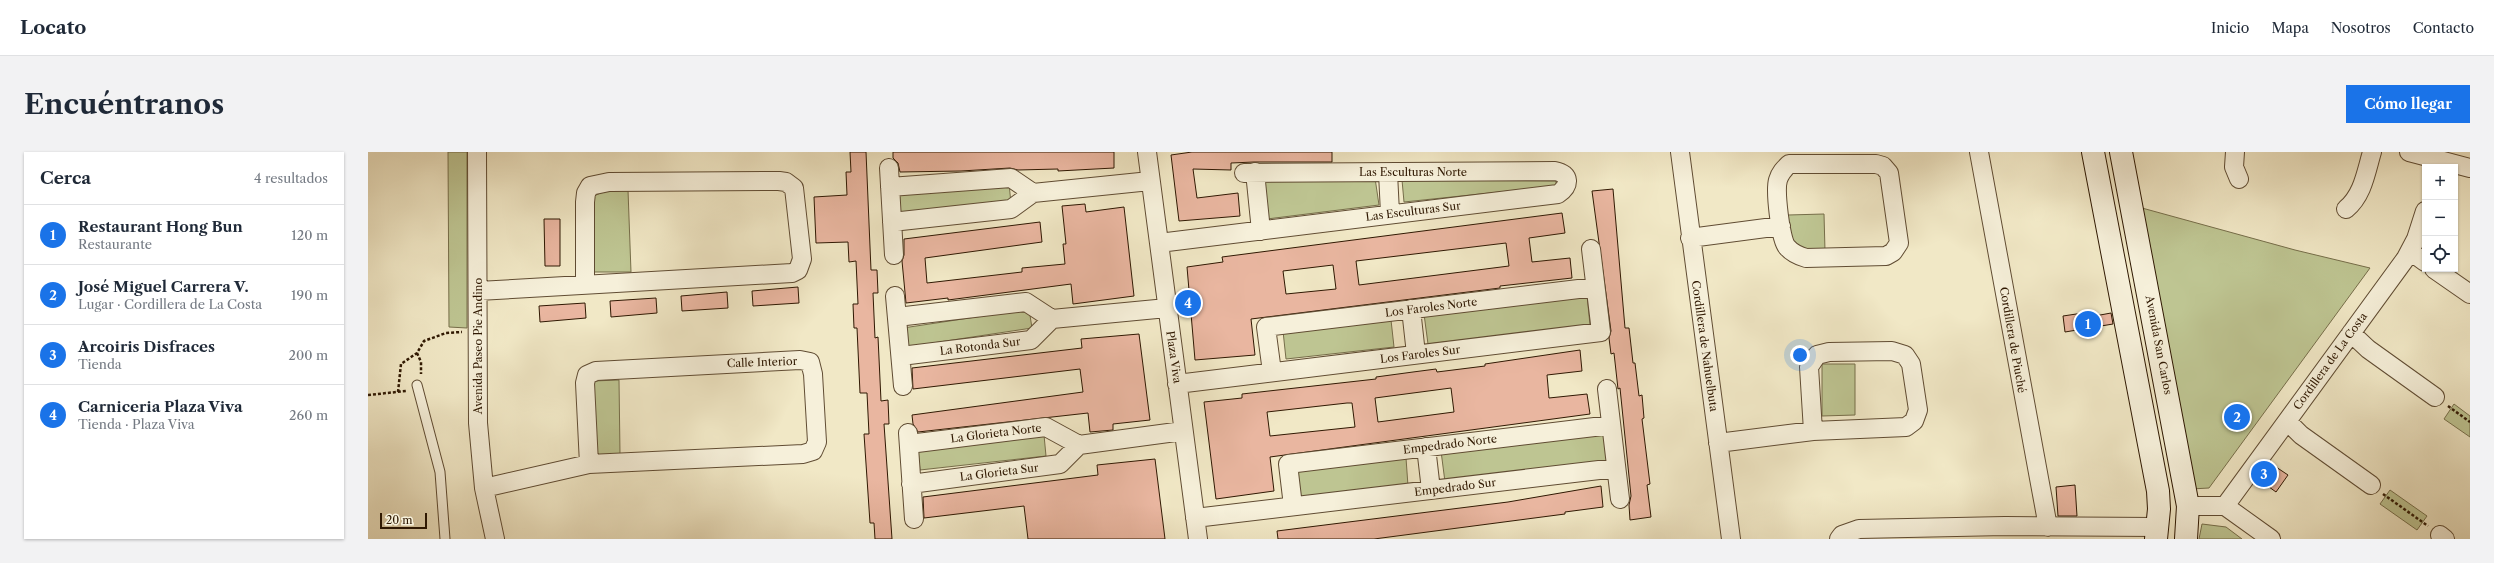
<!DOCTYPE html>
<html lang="es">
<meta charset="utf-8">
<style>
:root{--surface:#fff;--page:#f2f2f3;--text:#1f2937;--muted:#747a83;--line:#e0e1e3;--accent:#1a73e8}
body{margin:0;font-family:"Libre Caslon Text",serif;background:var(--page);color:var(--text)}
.controls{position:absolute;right:12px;top:12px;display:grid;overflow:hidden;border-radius:0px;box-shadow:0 1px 3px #0004}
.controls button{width:36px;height:36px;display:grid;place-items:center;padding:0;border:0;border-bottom:1px solid var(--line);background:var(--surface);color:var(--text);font:20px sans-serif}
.scale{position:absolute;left:12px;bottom:10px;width:47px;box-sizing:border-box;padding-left:4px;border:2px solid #2f1802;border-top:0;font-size:11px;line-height:14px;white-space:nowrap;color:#2f1802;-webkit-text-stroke:3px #f6f0da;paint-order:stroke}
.you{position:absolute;left:1432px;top:203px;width:14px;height:14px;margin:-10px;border:3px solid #fff;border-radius:50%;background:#1a73e8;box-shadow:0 0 0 6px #1a73e833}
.badge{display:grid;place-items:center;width:26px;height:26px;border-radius:50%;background:var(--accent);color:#fff;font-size:13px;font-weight:700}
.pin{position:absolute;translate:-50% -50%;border:2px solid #fff;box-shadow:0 1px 4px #0006}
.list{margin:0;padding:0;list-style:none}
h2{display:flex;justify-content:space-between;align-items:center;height:52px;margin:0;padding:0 16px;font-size:17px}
h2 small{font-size:13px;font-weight:400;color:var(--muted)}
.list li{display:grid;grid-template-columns:26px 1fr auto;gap:12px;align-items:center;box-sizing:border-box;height:60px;padding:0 16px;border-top:1px solid var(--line)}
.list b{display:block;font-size:15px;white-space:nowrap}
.list p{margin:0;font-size:13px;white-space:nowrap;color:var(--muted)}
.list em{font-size:13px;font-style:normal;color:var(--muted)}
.icon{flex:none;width:22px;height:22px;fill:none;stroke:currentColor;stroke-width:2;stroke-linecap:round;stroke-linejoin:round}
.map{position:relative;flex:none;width:2102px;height:387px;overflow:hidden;border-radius:0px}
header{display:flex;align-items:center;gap:24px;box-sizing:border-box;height:56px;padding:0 20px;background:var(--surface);border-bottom:1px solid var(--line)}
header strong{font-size:19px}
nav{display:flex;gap:22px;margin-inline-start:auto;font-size:14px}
.intro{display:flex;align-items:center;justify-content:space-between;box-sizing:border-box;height:96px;padding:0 24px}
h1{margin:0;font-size:28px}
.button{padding:10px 18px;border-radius:0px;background:var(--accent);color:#fff;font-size:14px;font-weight:700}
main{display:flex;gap:24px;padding:0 24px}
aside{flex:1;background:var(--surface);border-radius:0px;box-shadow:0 1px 3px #0004}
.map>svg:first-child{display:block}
</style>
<header>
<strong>Locato</strong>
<nav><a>Inicio</a><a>Mapa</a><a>Nosotros</a><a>Contacto</a></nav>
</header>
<div class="intro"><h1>Encuéntranos</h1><a class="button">Cómo llegar</a></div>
<main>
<aside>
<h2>Cerca<small>4 resultados</small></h2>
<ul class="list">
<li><span class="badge">1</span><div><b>Restaurant Hong Bun</b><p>Restaurante</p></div><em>120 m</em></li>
<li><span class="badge">2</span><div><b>José Miguel Carrera V.</b><p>Lugar · Cordillera de La Costa</p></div><em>190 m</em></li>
<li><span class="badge">3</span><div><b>Arcoiris Disfraces</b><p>Tienda</p></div><em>200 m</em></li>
<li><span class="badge">4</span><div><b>Carniceria Plaza Viva</b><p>Tienda · Plaza Viva</p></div><em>260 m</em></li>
</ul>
</aside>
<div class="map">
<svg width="2102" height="387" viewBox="0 0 2102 387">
<rect width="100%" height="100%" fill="#f1e8c6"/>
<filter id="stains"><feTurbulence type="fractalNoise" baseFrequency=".005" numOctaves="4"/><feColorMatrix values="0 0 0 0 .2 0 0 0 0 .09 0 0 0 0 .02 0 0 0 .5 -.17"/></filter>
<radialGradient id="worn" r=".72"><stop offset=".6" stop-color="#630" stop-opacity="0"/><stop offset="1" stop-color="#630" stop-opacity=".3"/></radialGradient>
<!-- green -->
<path fill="#bec592" stroke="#766e4a" d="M80 0H99V176L81 175Z
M1007 26 1011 53 899 67 896 27Z
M1034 28 1188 29V34L1036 50Z
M641 31 643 52 526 61 525 40Z
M239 38H260L263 120H226V44Z
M1774 56 1927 98 2002 116 1841 336 1823 337Z
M1456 62 1457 99 1421 100 1420 63Z
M1219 143 1222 173 1060 192 1056 162Z
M661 157 664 176 538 195 535 176Z
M1023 168 1026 195 918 207 915 179Z
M1454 212H1487V263L1454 264Z
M251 228 252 302 227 303 225 229Z
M2086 252 2102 264V285L2076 267Z
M1236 280 1239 311 1077 330 1073 299Z
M676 283 678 304 552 318 550 298Z
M1038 306 1040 334 932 345 929 317Z
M2022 338 2059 364 2049 378 2012 352Z
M1834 372 1858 375 1874 387H1831Z"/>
<!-- building -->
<path fill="#e9b6a0" stroke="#2f1802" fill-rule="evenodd" d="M482 0H498L503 118H509L510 141H505L507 186 510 185 513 249 520 248 521 272H516L524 387H507L506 371H502L496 282H501L499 241H492L489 176H486L485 152H490L488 109 481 110 480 90 448 91 446 45 479 43 478 20H483Z
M525 0H746V16L690 19V17L650 18 642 16 593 19 532 20 530 11 525 6Z
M824 0H964V10H886L863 11V18L825 17 829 46 870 41 872 64 811 69 803 3Z
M1245 37 1257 176H1261L1265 211H1267L1271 244 1274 243 1276 266 1274 267 1282 332 1279 333 1283 365 1262 368 1261 353 1263 344 1252 236 1250 237 1246 201 1243 202 1241 186 1243 179 1224 39Z
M717 52 718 60 756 55 766 144 705 152 703 132 580 148V146L538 151 534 109 536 103V87L672 70 674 90 557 106 559 131 654 120V116L697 112 695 92H698L694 54Z
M1194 61 1197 81 1161 86 1164 110 1202 106 1204 126 1132 134V136L883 167 887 203 827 208 819 115 855 110 854 105ZM1138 91 1141 114 991 133 988 109ZM965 113 968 137 918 142 915 119Z
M176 67H192V114H177Z
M430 135 431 151 385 154 384 139Z
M359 140 360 156 314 159 313 144Z
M288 146 289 161 243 165 242 149Z
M217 151 218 166 172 170 171 154Z
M1715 161 1716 166 1743 161 1745 172 1697 180 1695 164Z
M771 182 782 268 745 272V278L722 280 720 261 550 280 545 272 544 263 715 240 712 217 545 237 544 216 714 196 713 187Z
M1212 198 1214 219 1179 223 1181 246 1219 242 1222 262 902 305 906 339 848 347 836 250 874 246V242L1008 227V225L1045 220 1068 217 1069 220 1117 214V212ZM1083 236 1086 260 1010 270 1007 246ZM979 251H984L987 275 902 284 899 260Z
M787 307 797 387H660L656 354 556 366 555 345 730 323 729 313Z
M1902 311 1920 323 1908 340 1890 327Z
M1707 333 1709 364H1690L1688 335Z
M1233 334 1235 355 1197 360V362L1006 387H910L909 379 1140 350Z"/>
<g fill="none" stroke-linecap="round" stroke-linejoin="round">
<defs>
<path id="service" d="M49 233 72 320 77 387"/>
<path id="minor" d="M109 0 110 271 116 336 127 387
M779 0 830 387
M1312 0 1363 387
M1611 0 1680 375
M1867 0 1866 15 1871 27
M2041 0 2102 16
M1421 12H1508L1515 14 1521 21 1531 91 1525 100 1518 104 1438 106C1431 104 1424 101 1419 95 1412 87 1407 38 1410 28 1412 21 1416 17 1421 12Z
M521 16 526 103
M887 20 893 79
M1020 21 1022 61
M522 35 643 26 665 41
M665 41 782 29
M1978 57C1995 43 1998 20 2004 0
M524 70 643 57 665 41
M1322 86 1413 74
M791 91 1190 42C1202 34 1203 22 1187 19L876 21
M2042 99 2057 110
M2066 117 2102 142
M110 139 424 121 430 118 434 107 426 36 418 30 411 29 241 30 222 34 218 41 217 50V133
M527 144 535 234
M1043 157 1048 202
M529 165 658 150 684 167
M684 167 799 156
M1983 181 2000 197 2067 245
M533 204 663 188 684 167
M904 220 898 175 1227 135
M809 232 1233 180 1223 97
M1239 237 1252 347
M1919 269 1933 283 2003 333
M540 281 546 367
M1350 291 1445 279 1538 275 1546 269 1550 258 1543 212 1537 203 1524 199 1461 200 1449 203 1441 215 1445 279
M541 292 678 275 711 293
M711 293 815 279
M1058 295 1063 338
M543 332 692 312 711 293
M116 336 221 312 435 302 445 299 449 290 445 222 442 210 432 208 228 219 219 223 217 231 221 312
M925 354 920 312 1243 273
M1820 354H1857L1903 387
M1857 354 2038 106 2048 87 2057 59
M827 366 1248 316
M2072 383 2077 387
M1471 387 1474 383 1491 377 1637 374 1790 375"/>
<path id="secondary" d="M1725 0 1790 339 1791 357 1788 387
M1753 0 1820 354 1818 387"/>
</defs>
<!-- service casing -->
<use href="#service" stroke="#604c33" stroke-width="11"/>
<!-- minor casing -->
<use href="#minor" stroke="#604c33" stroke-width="20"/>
<!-- secondary casing -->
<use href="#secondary" stroke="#2f1802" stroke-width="24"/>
<!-- path -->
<path stroke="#2f1802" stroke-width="2.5" stroke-dasharray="3 2" stroke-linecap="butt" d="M49 201 53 210V222
M30 240 33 212 49 201 56 189 78 181 94 180
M0 243 38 239
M2080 254 2102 270
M2015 342 2060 374"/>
<!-- service -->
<use href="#service" stroke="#f6f0da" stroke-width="9"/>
<!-- minor -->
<use href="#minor" stroke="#f6f0da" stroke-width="18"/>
<!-- secondary -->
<use href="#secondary" stroke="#f6f0da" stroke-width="22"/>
</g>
<g text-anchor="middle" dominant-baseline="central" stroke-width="4" stroke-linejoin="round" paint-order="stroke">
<!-- street labels -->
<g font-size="11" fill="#2f1802" stroke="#f6f0da">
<text x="1045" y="20">Las Esculturas Norte</text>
<text transform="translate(1045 59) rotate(-7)">Las Esculturas Sur</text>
<text transform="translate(1063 155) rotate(-7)">Los Faroles Norte</text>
<text transform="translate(1645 188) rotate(80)">Cordillera de Piuché</text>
<text transform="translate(1791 193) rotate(79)">Avenida San Carlos</text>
<text transform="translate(110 194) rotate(-90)">Avenida Paseo Pie Andino</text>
<text transform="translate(612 194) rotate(-7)">La Rotonda Sur</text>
<text transform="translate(1337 194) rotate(82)">Cordillera de Nahuelbuta</text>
<text transform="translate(1052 202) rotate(-7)">Los Faroles Sur</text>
<text transform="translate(806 205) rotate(82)">Plaza Viva</text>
<text transform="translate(1962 209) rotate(-54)">Cordillera de La Costa</text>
<text transform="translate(394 210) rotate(-2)">Calle Interior</text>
<text transform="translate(628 281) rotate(-7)">La Glorieta Norte</text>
<text transform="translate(1082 292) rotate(-7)">Empedrado Norte</text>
<text transform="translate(631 320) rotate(-7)">La Glorieta Sur</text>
<text transform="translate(1087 335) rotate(-7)">Empedrado Sur</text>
</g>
</g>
<rect width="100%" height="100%" filter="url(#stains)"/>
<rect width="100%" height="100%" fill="url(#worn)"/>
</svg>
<div class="controls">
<button>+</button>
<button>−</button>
<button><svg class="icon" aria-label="locate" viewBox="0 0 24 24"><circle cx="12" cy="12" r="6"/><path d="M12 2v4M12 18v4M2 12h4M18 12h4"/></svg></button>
</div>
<div class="scale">20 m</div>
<div class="you"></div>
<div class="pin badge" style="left:1720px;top:172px">1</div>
<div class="pin badge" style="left:1869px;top:265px">2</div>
<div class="pin badge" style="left:1896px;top:322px">3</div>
<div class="pin badge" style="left:820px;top:151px">4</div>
</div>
</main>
